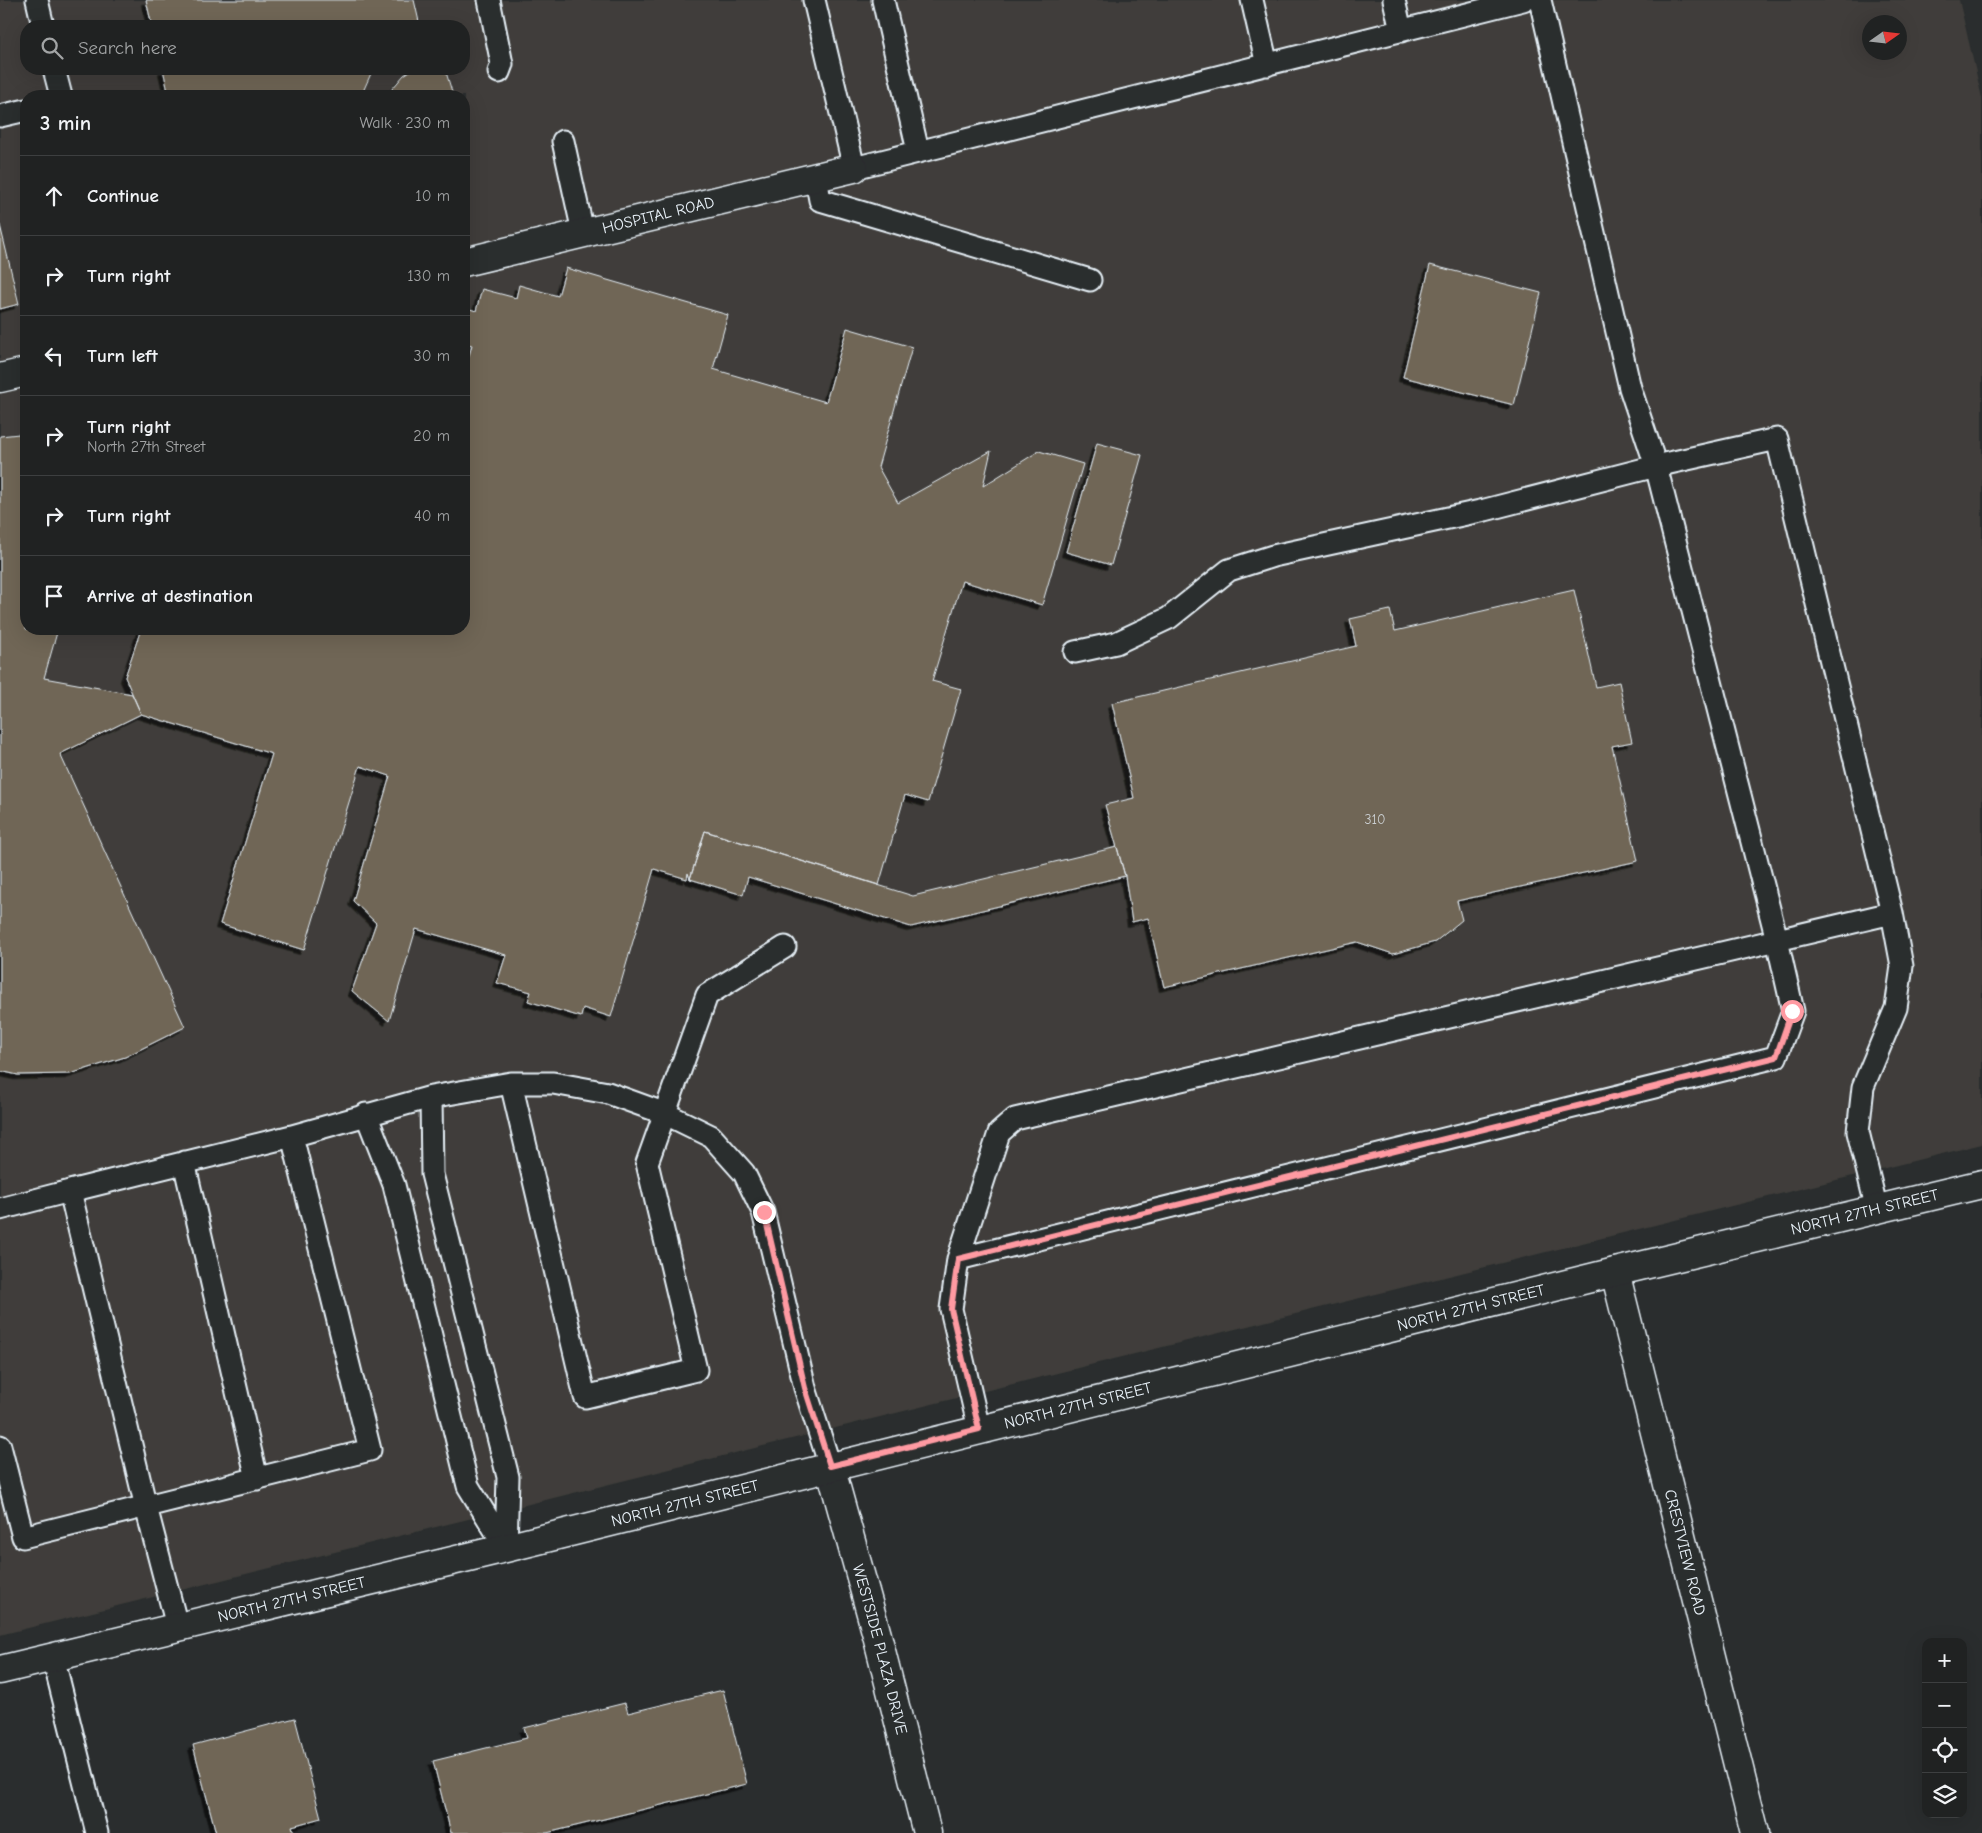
<!DOCTYPE html>
<meta charset="utf-8">
<style>
:root{--surface:#202222;--page:#282a2a;--text:#f1f3f6;--muted:#a2a4a5;--line:#3d3f40}
body{margin:0;font-family:"Comic Neue",sans-serif;background:var(--page);color:var(--text)}
.controls{position:absolute;right:15px;bottom:15px;display:grid;overflow:hidden;border-radius:10px;box-shadow:0 5px 20px #0002}
.controls button{width:45px;height:45px;display:grid;place-items:center;padding:0;border:0;border-bottom:1px solid var(--line);background:var(--surface);color:var(--text);font:25px sans-serif}
.compass{position:absolute;left:1862px;top:15px;width:45px;height:45px;border-radius:50%;background:var(--surface);box-shadow:0 5px 20px #0002;rotate:76deg}
.stop{position:absolute;width:15px;height:15px;margin:-11px;border:4px solid #ff9aa2;border-radius:50%;background:#fff}
.stop.end{background:#ff9aa2;border-color:#fff;box-shadow:0 1px 5px #0008}
.list{margin:0;padding:0;list-style:none}
h2{display:flex;justify-content:space-between;align-items:center;height:65px;margin:0;padding:0 20px;font-size:21px}
h2 small{font-size:16px;font-weight:400;color:var(--muted)}
.list li{display:grid;grid-template-columns:32px 1fr auto;gap:15px;align-items:center;box-sizing:border-box;height:80px;padding:0 20px;border-top:1px solid var(--line)}
.list b{display:block;font-size:19px;white-space:nowrap}
.list p{margin:0;font-size:16px;white-space:nowrap;color:var(--muted)}
.list em{font-size:16px;font-style:normal;color:var(--muted)}
.icon{flex:none;width:28px;height:28px;fill:none;stroke:currentColor;stroke-width:2;stroke-linecap:round;stroke-linejoin:round}
.map{position:relative;flex:none;width:1982px;height:1833px;overflow:hidden}
.search{position:absolute;background:var(--surface);box-shadow:0 5px 20px #0002;left:20px;top:20px;width:450px;height:55px;display:flex;align-items:center;gap:12px;box-sizing:border-box;padding:0 18px;border-radius:20px;color:var(--muted);font-size:19px}
.panel{position:absolute;background:var(--surface);box-shadow:0 5px 20px #0002;left:20px;top:90px;width:450px;height:545px;border-radius:20px}
.map>svg:first-child{display:block}
</style>
<div class="map">
<svg width="1982" height="1833" viewBox="0 0 1982 1833">
<defs>
<filter id="shadow"><feDropShadow dx="-4.5" dy="4.5" stdDeviation="0" flood-color="#0009"/></filter>
</defs>
<rect width="100%" height="100%" fill="#2a2d2e"/>
<filter id="ink" filterUnits="userSpaceOnUse"><feTurbulence type="fractalNoise" baseFrequency=".02" numOctaves="2"/><feDisplacementMap in="SourceGraphic" scale="10" xChannelSelector="R" yChannelSelector="G"/><feConvolveMatrix kernelMatrix="1 2 1 2 8 2 1 2 1" color-interpolation-filters="sRGB"/></filter>
<g filter="url(#ink)">
<!-- built -->
<path fill="#3f3e3a" fill-rule="evenodd" d="M0 0H1959L1982 98V1144L0 1635ZM1870 22H1900V52H1870ZM26 26H464V69H26ZM26 96H464V629H26Z"/>
<!-- building -->
<path fill="#706657" stroke="#e8f1f8" filter="url(#shadow)" d="M146 0H414L420 26H152Z
M163 69H373L361 96H169Z
M413 69H445L453 95 386 96 404 75Z
M0 225 19 304 0 309Z
M1430 265 1541 293 1514 405 1403 377Z
M566 268 728 315 713 369 826 402 847 328 912 347 878 467 898 503 991 451 983 486 1039 451 1083 464 1042 605 962 581 932 681 961 689 928 802 905 795 879 885 705 831 690 879 688 873 687 879 654 869 611 1017 583 1008 581 1017 528 1001 531 992 497 983 506 955 416 929 389 1021 352 991 376 923 353 901 390 776 360 766 304 950 220 924 272 754 141 714 125 677 141 629H464V374L472 345 464 343V307L476 311 482 289 516 298 519 285 558 296Z
M19 434 26 435V629H58L44 678 132 694 141 714 60 754 185 1027 125 1057 70 1074 18 1075 0 1071V436Z
M1097 443 1142 455 1111 565 1066 552Z
M1574 590 1596 687 1619 682 1632 742 1612 746 1638 861 1457 901 1462 920 1435 942 1393 954 1357 942 1164 987 1148 918 1132 922 1125 876 1105 805 1134 798 1112 703 1356 646 1350 619 1390 610 1395 631Z
M705 831 913 896 1117 847 1125 876 911 927 748 877 743 895 690 879Z
M723 1690 747 1784 547 1833H451L433 1761 527 1738 524 1728 625 1703 628 1713Z
M295 1718 321 1818 292 1826 294 1833H216L193 1745Z"/>
<g fill="none" stroke-linecap="round" stroke-linejoin="round">
<defs>
<path id="service" d="M37 0 43 26
M489 0 502 64 499 72
M814 0 854 168 1523 0
M883 0 918 151
M1252 0 1267 65
M1394 0 1401 31
M54 69 61 96
M0 116 26 110
M563 141 583 232
M816 178 820 200 1090 280
M1075 652 1116 643 1169 618 1229 570 1273 556 1485 510 1656 466 1777 439 1892 913 1902 966 1896 1008 1863 1087 1858 1132 1877 1210
M511 1083 585 1397 696 1370 647 1163 707 995 785 947
M366 1114 394 1185 468 1486 506 1548 508 1477 432 1174 431 1097
M184 1162 257 1479
M0 1209 70 1191
M958 1259 1776 1057 1793 1011 1777 940 1656 466 1630 388 1540 0
M979 1429 951 1309 958 1259 999 1133 1015 1119 1892 913
M0 1446 23 1537 370 1450 292 1136
M177 1626 146 1507 70 1191 292 1136 431 1097 511 1083H553L608 1093 666 1114 711 1136 744 1173 763 1212 805 1388 830 1466
M53 1657 97 1833"/>
<g id="minor">
<path id="s1" d="M464 262 854 168"/>
<path d="M0 378 26 372"/>
<path id="s2" d="M1615 1272 1755 1833"/>
<path id="s3" d="M830 1466 877 1635 927 1833"/>
<path id="s4" d="M0 1670 506 1548 1615 1272 1982 1184"/>
</g>
</defs>
<!-- service casing -->
<use href="#service" stroke="#e8f1f8" stroke-width="25"/>
<!-- minor casing -->
<use href="#minor" stroke="#e8f1f8" stroke-width="31"/>
<!-- service -->
<use href="#service" stroke="#2a2d2e" stroke-width="21"/>
<!-- minor -->
<use href="#minor" stroke="#2a2d2e" stroke-width="28"/>
</g>
</g>
<g fill="none" stroke-linecap="round" stroke-linejoin="round" filter="url(#ink)">
<!-- route -->
<path stroke="#ff9aa2" stroke-width="6" d="M764 1212 805 1388 830 1466 979 1429 951 1309 958 1259 1776 1057 1792 1011"/>
</g>
<g text-anchor="middle" dominant-baseline="central" stroke-width="5" stroke-linejoin="round" paint-order="stroke">
<!-- number labels -->
<g font-size="14" fill="#caced0">
<text x="1375" y="819">310</text>
</g>
<!-- street labels -->
<g font-size="16" fill="#e8f1f8" stroke="#2a2d2e">
<text stroke="none"><textPath href="#s1" startOffset="200">HOSPITAL ROAD</textPath></text>
<text stroke="none"><textPath href="#s4" startOffset="1920">NORTH 27TH STREET</textPath></text>
<text stroke="none"><textPath href="#s4" startOffset="1515">NORTH 27TH STREET</textPath></text>
<text stroke="none"><textPath href="#s4" startOffset="1110">NORTH 27TH STREET</textPath></text>
<text stroke="none"><textPath href="#s4" startOffset="705">NORTH 27TH STREET</textPath></text>
<text stroke="none"><textPath href="#s2" startOffset="289">CRESTVIEW ROAD</textPath></text>
<text stroke="none"><textPath href="#s4" startOffset="300">NORTH 27TH STREET</textPath></text>
<text stroke="none"><textPath href="#s3" startOffset="190">WESTSIDE PLAZA DRIVE</textPath></text>
</g>
</g>
</svg>
<div class="controls">
<button>+</button>
<button>−</button>
<button><svg class="icon" aria-label="locate" viewBox="0 0 24 24"><circle cx="12" cy="12" r="6"/><path d="M12 2v4M12 18v4M2 12h4M18 12h4"/></svg></button>
<button><svg class="icon" aria-label="layers" viewBox="0 0 24 24"><path d="M12 4l9 5-9 5-9-5zM3 14l9 5 9-5"/></svg></button>
</div>
<svg class="compass" viewBox="-18 -18 36 36"><path d="M0-13l5 13h-10z" fill="#e53935"/><path d="M0 13l5-13h-10z" fill="#a2a4a5"/></svg>
<div class="stop" style="left:1792px;top:1011px"></div>
<div class="stop end" style="left:764px;top:1212px"></div>
<div class="search"><svg class="icon" aria-label="search" viewBox="0 0 24 24"><circle cx="10" cy="10" r="6"/><path d="M15 15l6 6"/></svg>Search here</div>
<section class="panel">
<h2>3 min<small>Walk · 230 m</small></h2>
<ul class="list">
<li><svg class="icon" aria-label="ahead" viewBox="0 0 24 24"><path d="M12 20V5M6 11l6-6 6 6"/></svg><div><b>Continue</b></div><em>10 m</em></li>
<li><svg class="icon" aria-label="right" viewBox="0 0 24 24"><path d="M7 20v-9h11M14 6l5 5-5 5"/></svg><div><b>Turn right</b></div><em>130 m</em></li>
<li><svg class="icon" aria-label="left" viewBox="0 0 24 24"><path d="M17 20v-9H6M10 6l-5 5 5 5"/></svg><div><b>Turn left</b></div><em>30 m</em></li>
<li><svg class="icon" aria-label="right" viewBox="0 0 24 24"><path d="M7 20v-9h11M14 6l5 5-5 5"/></svg><div><b>Turn right</b><p>North 27th Street</p></div><em>20 m</em></li>
<li><svg class="icon" aria-label="right" viewBox="0 0 24 24"><path d="M7 20v-9h11M14 6l5 5-5 5"/></svg><div><b>Turn right</b></div><em>40 m</em></li>
<li><svg class="icon" aria-label="arrive" viewBox="0 0 24 24"><path d="M6 21V4h12l-3 4 3 4H6"/></svg><div><b>Arrive at destination</b></div></li>
</ul>
</section>
</div>
